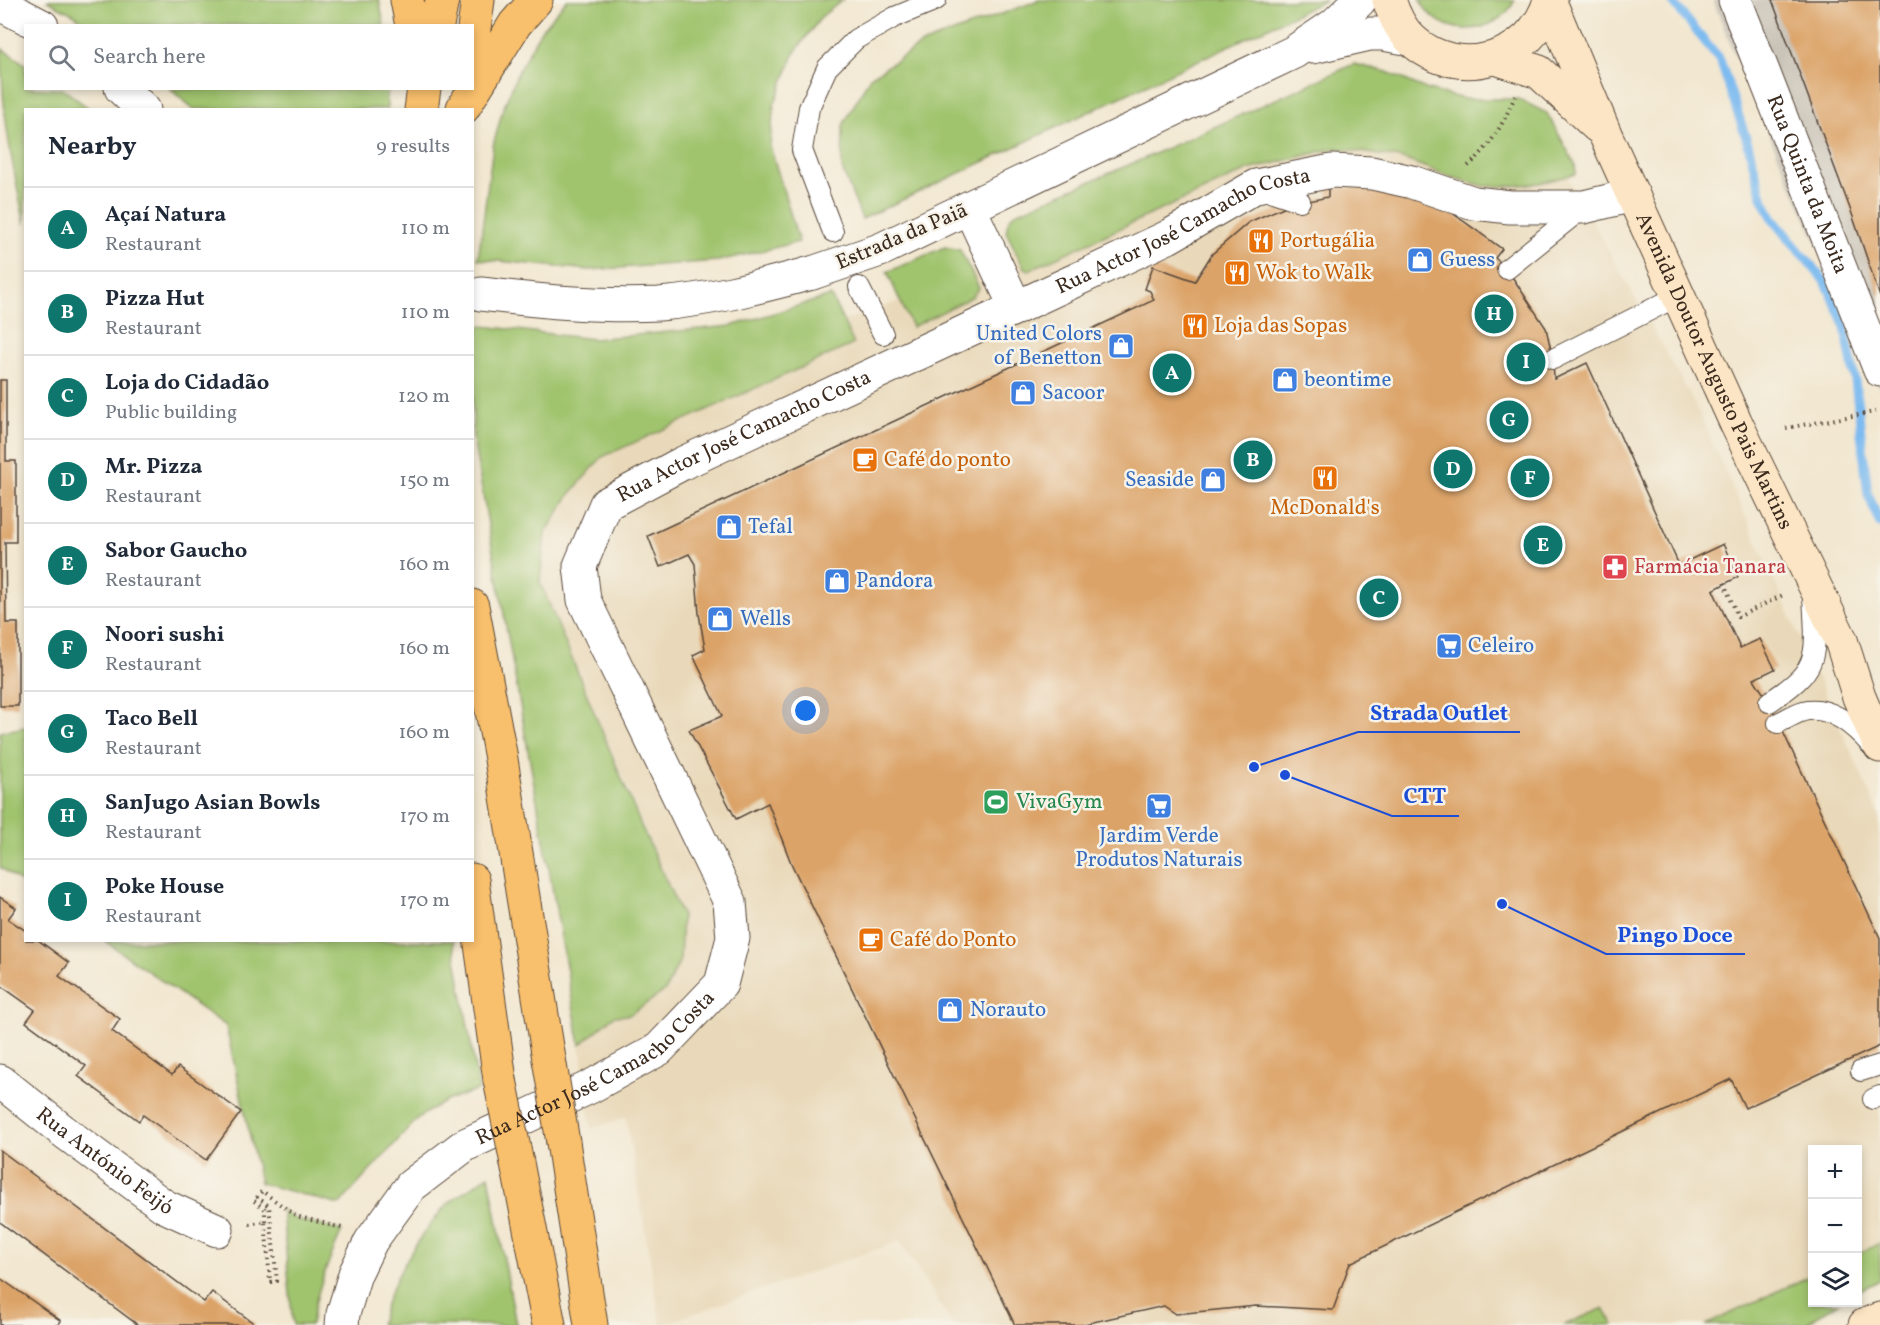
<!DOCTYPE html>
<meta charset="utf-8">
<style>
:root{--surface:#fff;--page:#f6f6f7;--text:#1f2937;--muted:#747a83;--line:#e0e1e3;--accent:#0f766e}
body{margin:0;font-family:Vollkorn,serif;background:var(--page);color:var(--text)}
.controls{position:absolute;right:18px;bottom:18px;display:grid;overflow:hidden;border-radius:0px;box-shadow:0 3px 9px #0003}
.controls button{width:54px;height:54px;display:grid;place-items:center;padding:0;border:0;border-bottom:2px solid var(--line);background:var(--surface);color:var(--text);font:30px sans-serif}
.you{position:absolute;left:806px;top:711px;width:21px;height:21px;margin:-15px;border:4px solid #fff;border-radius:50%;background:#1a73e8;box-shadow:0 0 0 9px #1a73e833}
.badge{display:grid;place-items:center;width:39px;height:39px;border-radius:50%;background:var(--accent);color:#fff;font-size:20px;font-weight:700}
.pin{position:absolute;translate:-50% -50%;border:3px solid #fff;box-shadow:0 2px 6px #0006}
.list{margin:0;padding:0;list-style:none}
h2{display:flex;justify-content:space-between;align-items:center;height:78px;margin:0;padding:0 24px;font-size:26px}
h2 small{font-size:20px;font-weight:400;color:var(--muted)}
.list li{display:grid;grid-template-columns:39px 1fr auto;gap:18px;align-items:center;box-sizing:border-box;height:84px;padding:0 24px;border-top:2px solid var(--line)}
.list b{display:block;font-size:22px;white-space:nowrap}
.list p{margin:0;font-size:20px;white-space:nowrap;color:var(--muted)}
.list em{font-size:20px;font-style:normal;color:var(--muted)}
.icon{flex:none;width:33px;height:33px;fill:none;stroke:currentColor;stroke-width:2;stroke-linecap:round;stroke-linejoin:round}
.map{position:relative;flex:none;width:1880px;height:1325px;overflow:hidden}
.search{position:absolute;background:var(--surface);box-shadow:0 3px 9px #0003;left:24px;top:24px;width:450px;height:66px;display:flex;align-items:center;gap:15px;box-sizing:border-box;padding:0 21px;border-radius:0px;color:var(--muted);font-size:22px}
.panel{position:absolute;background:var(--surface);box-shadow:0 3px 9px #0003;left:24px;top:108px;width:450px;height:834px;border-radius:0px}
.map>svg:first-child{display:block}
</style>
<div class="map">
<svg width="1880" height="1325" viewBox="0 0 1880 1325">
<rect width="100%" height="100%" fill="#f7f3e8"/>
<filter id="ink" filterUnits="userSpaceOnUse"><feTurbulence type="fractalNoise" baseFrequency=".0167" numOctaves="2"/><feDisplacementMap in="SourceGraphic" scale="12" xChannelSelector="R" yChannelSelector="G"/><feConvolveMatrix kernelMatrix="1 2 1 2 8 2 1 2 1" color-interpolation-filters="sRGB"/></filter>
<filter id="wash" filterUnits="userSpaceOnUse"><feTurbulence type="fractalNoise" baseFrequency=".008" numOctaves="4" result="noise"/><feDisplacementMap in="SourceGraphic" scale="24" xChannelSelector="R" yChannelSelector="G"/><feGaussianBlur stdDeviation="1.35" result="paint"/><feColorMatrix in="noise" values="0 0 0 0 0 0 0 0 0 0 0 0 0 0 0 0 0 1.4 0 .05"/><feComposite in="paint" operator="in"/></filter>
<g filter="url(#wash)">
<rect width="100%" height="100%" fill="#f2e7d0"/>
<!-- built -->
<path fill="#e9d9ba" d="M1308 113 1551 148 1696 406 1880 816V1256L1858 1268V1150H1812V1292L1750 1325H953L900 1241 661 1325 626 1117 591 1129 580 1045 611 1018 629 1015 682 916 540 582 545 534 570 494 602 457 853 345 843 321 920 294Z"/>
<!-- industrial -->
<path fill="#c9c3b8" d="M1713 0H1880V390L1732 49Z"/>
<!-- green -->
<path fill="#a0c46e" stroke="#6e7746" stroke-width="1.5" d="M46 0H379L384 25H89L73 14Z
M567 0H843L822 16 795 52 774 105 770 146 799 242 718 261 590 270 478 259 493 146 503 109 518 72 541 30Z
M1039 0H1326L862 219 842 169 843 125 870 77 924 43Z
M1420 0H1515C1496 38 1439 39 1420 0Z
M2 49 25 64 26 88 63 89 90 109 26 110 25 225C13 167 0 109 2 49Z
M1354 64 1387 72 1428 90 1464 99H1518L1547 113 1575 164 1576 174 1540 183 1512 186H1484L1452 177 1400 158 1335 148 1248 170 1029 270 1024 268 1006 232 1008 222 1013 214 1145 158Z
M170 89H387V109H194Z
M945 247 960 250 979 288 972 297 912 327 887 272Z
M831 296 854 344 602 457 570 494 545 534 540 582 641 825 682 916 680 960 665 991 629 1015 614 1016 580 1045 473 439 472 353 475 325 593 339 731 326Z
M25 727H26L25 885 0 867V732Z
M105 941H453L479 1090 446 1101 419 1117 339 1205 260 1183 226 1026Z
M489 1175 516 1325H380C389 1284 416 1239 444 1208 456 1195 475 1186 489 1175Z
M282 1210 295 1219 342 1231C328 1262 316 1292 311 1325H293Z
M1880 1243V1280L1858 1291V1254Z
M1812 1275V1302L1839 1303 1803 1325H1706Z
M1604 1308 1614 1325H1564Z"/>
<g fill="none" stroke-linecap="round" stroke-linejoin="round">
<!-- stream -->
<path stroke="#7dbbf0" stroke-width="9" d="M1671 0 1720 60 1748 144 1762 197 1773 219 1826 283 1844 322 1855 380 1868 494 1880 524"/>
</g>
<g id="blocks">
<!-- building -->
<path fill="#dba368" d="M1772 0H1880V297L1852 214Z
M1328 187 1378 188 1448 210 1502 249 1495 258 1507 269 1546 328 1553 359 1554 379 1587 363 1679 565 1723 544 1738 577 1713 590 1740 648 1760 639 1775 669 1754 679 1769 702 1880 938V1046L1745 1108 1731 1079 1350 1263 1333 1310 1256 1306 1176 1314 1164 1306 1080 1325H1015L791 863 768 803 736 819 689 730 722 716 693 655 705 649 699 614 695 564 689 554 660 567 648 536 1154 300 1150 291 1145 289 1153 266 1195 281 1212 254 1249 222 1286 206 1328 197Z
M0 380H6V461H16V542H5L6 623H18V706H0Z
M0 897 16 908 8 919 26 931V940H38L69 963 59 976 120 1019 112 1031 172 1075 178 1067 241 1112 206 1160 143 1115 139 1121 78 1076 86 1066 26 1022 35 1010 0 985Z
M0 1150 204 1302 212 1292 256 1325H138L0 1222Z
M0 1278 61 1321 58 1325H0Z"/>
</g>
</g>
<g filter="url(#ink)">
<use href="#blocks" fill-opacity="0" stroke="#564639" stroke-width="1.5"/>
<g fill="none" stroke-linecap="round" stroke-linejoin="round">
<defs>
<path id="service" d="M1261 188 1300 201
M833 232 802 150 809 108 827 68 856 39 895 17 936 0
M1507 269 1584 207
M859 287 883 334
M1553 359 1678 296
M1769 702C1822 668 1816 656 1813 596
M1778 723C1787 719 1798 711 1808 710 1833 707 1856 728 1871 745
M1861 1071 1880 1065
M1873 1099 1880 1096"/>
<g id="minor">
<path id="s1" d="M1735 0 1880 370"/>
<path d="M970 209 1016 308"/>
<path id="s2" d="M0 1081 63 1131 164 1206 217 1230"/>
<path id="s3" d="M342 1325 343 1314 355 1274 371 1241 411 1186 465 1145 590 1087 659 1049 721 984 733 938 730 902 584 600 580 566 606 504 681 464 1168 237 1256 186 1332 171 1372 173 1412 182 1474 203 1510 207H1584L1633 195"/>
</g>
<path id="tertiary" d="M0 4 42 26
M1313 47 1370 34H1383L1411 39
M121 88 144 110
M880 250 1294 52 1334 25 1360 0
M481 294C540 301 599 307 659 304 711 300 762 286 812 273"/>
<g id="secondary">
<path d="M1389 0C1394 15 1400 29 1412 40 1458 82 1533 60 1550 0"/>
<path id="s4" d="M1550 2 1605 134 1736 423 1841 640 1859 697 1880 746"/>
<path d="M1496 58 1539 72 1597 126"/>
<path d="M1865 1325 1880 1319"/>
</g>
<path id="trunk" d="M407 0 412 26
M437 26 442 0
M472 43 478 0
M463 108 515 24 536 0
M421 110 424 88
M472 606 500 753 549 1059
M472 880 500 1080
M563 1142 591 1325
M517 1163 549 1325"/>
</defs>
<!-- service casing -->
<use href="#service" stroke="#564639" stroke-width="22"/>
<!-- minor casing -->
<use href="#minor" stroke="#564639" stroke-width="35"/>
<!-- tertiary casing -->
<use href="#tertiary" stroke="#564639" stroke-width="35"/>
<!-- secondary casing -->
<use href="#secondary" stroke="#564639" stroke-width="35"/>
<!-- trunk casing -->
<use href="#trunk" stroke="#564639" stroke-width="35"/>
<!-- path -->
<path stroke="#564639" stroke-width="4" stroke-dasharray="1.5 4.5" stroke-linecap="butt" d="M1468 166C1491 147 1504 122 1515 96
M1786 428 1880 411
M1724 583 1738 617 1783 595
M265 1221V1209L254 1201 262 1191 296 1216 342 1228
M249 1224 265 1221 270 1282 277 1281 269 1206 257 1197"/>
<!-- service -->
<use href="#service" stroke="#fff" stroke-width="20"/>
<!-- minor -->
<use href="#minor" stroke="#fff" stroke-width="33"/>
<!-- tertiary -->
<use href="#tertiary" stroke="#fff" stroke-width="33"/>
<!-- secondary -->
<use href="#secondary" stroke="#fce5c4" stroke-width="33"/>
<!-- trunk -->
<use href="#trunk" stroke="#f8bf6c" stroke-width="33"/>
<defs>
<path id="tertiary-bridge" d="M812 273 880 250"/>
<path id="trunk-bridge" d="M549 1059 563 1142
M500 1080 517 1163"/>
</defs>
<!-- tertiary-bridge casing -->
<use href="#tertiary-bridge" stroke="#564639" stroke-width="35" stroke-linecap="butt"/>
<!-- trunk-bridge casing -->
<use href="#trunk-bridge" stroke="#564639" stroke-width="35" stroke-linecap="butt"/>
<!-- tertiary-bridge -->
<use href="#tertiary-bridge" stroke="#fff" stroke-width="33"/>
<!-- trunk-bridge -->
<use href="#trunk-bridge" stroke="#f8bf6c" stroke-width="33"/>
</g>
</g>
<!-- icons -->
<defs>
<symbol id="restaurant-square" viewBox="-11 -11 22 22"><rect x="-9" y="-9" width="18" height="18" rx="4" fill="#e8710a" stroke="#f7f3e8"/><path d="M-5-6h1v4h1v-4h1v4h1v-4h1v5L-1.5 .5V6h-2V.5L-5-1ZM5-6V6H3V1.5H1.5Q1.5-4 5-6Z" fill="#fff"/></symbol>
<symbol id="shop-square" viewBox="-11 -11 22 22"><rect x="-9" y="-9" width="18" height="18" rx="4" fill="#3f7fe0" stroke="#f7f3e8"/><path d="M-5-2.5h2.3a2.7 3.5 0 0 1 5.4 0H5L5.5 6h-11ZM-1.5-2.5h3a1.5 2.3 0 0 0-3 0Z" fill="#fff"/></symbol>
<symbol id="cafe-square" viewBox="-11 -11 22 22"><rect x="-9" y="-9" width="18" height="18" rx="4" fill="#e8710a" stroke="#f7f3e8"/><path d="M-5.5-4.5H6V0H3Q3 3.5 0 3.5H-2.5Q-5.5 3.5-5.5 0ZM3-3.2v2h1.7v-2ZM-6 4.5H4V6H-6Z" fill="#fff"/></symbol>
<symbol id="pharmacy-square" viewBox="-11 -11 22 22"><rect x="-9" y="-9" width="18" height="18" rx="4" fill="#e0444e" stroke="#f7f3e8"/><path d="M-2-6h4v4h4v4h-4v4h-4v-4h-4v-4h4Z" fill="#fff"/></symbol>
<symbol id="supermarket-square" viewBox="-11 -11 22 22"><rect x="-9" y="-9" width="18" height="18" rx="4" fill="#3f7fe0" stroke="#f7f3e8"/><path d="M-6-5.5h2.5l.6 2H6L4.5 2H-2.5L-4.4-4H-6ZM-1.5 3.2a1.3 1.3 0 1 0 .1 0ZM3 3.2a1.3 1.3 0 1 0 .1 0Z" fill="#fff"/></symbol>
<symbol id="stadium-square" viewBox="-11 -11 22 22"><rect x="-9" y="-9" width="18" height="18" rx="4" fill="#2e9e5b" stroke="#f7f3e8"/><path d="M0-5a6.5 5 0 1 0 0 10a6.5 5 0 1 0 0-10ZM-3.5-1.8h7v3.6h-7Z" fill="#fff"/></symbol>
</defs>
<g fill-rule="evenodd">
<use href="#restaurant-square" x="1246" y="226" width="30" height="30"/>
<use href="#shop-square" x="1405" y="245" width="30" height="30"/>
<use href="#restaurant-square" x="1222" y="258" width="30" height="30"/>
<use href="#restaurant-square" x="1180" y="311" width="30" height="30"/>
<use href="#shop-square" x="1106" y="331" width="30" height="30"/>
<use href="#shop-square" x="1270" y="365" width="30" height="30"/>
<use href="#shop-square" x="1008" y="378" width="30" height="30"/>
<use href="#cafe-square" x="850" y="445" width="30" height="30"/>
<use href="#restaurant-square" x="1310" y="463" width="30" height="30"/>
<use href="#shop-square" x="1198" y="465" width="30" height="30"/>
<use href="#shop-square" x="714" y="512" width="30" height="30"/>
<use href="#pharmacy-square" x="1600" y="552" width="30" height="30"/>
<use href="#shop-square" x="822" y="566" width="30" height="30"/>
<use href="#shop-square" x="705" y="604" width="30" height="30"/>
<use href="#supermarket-square" x="1434" y="631" width="30" height="30"/>
<use href="#stadium-square" x="981" y="787" width="30" height="30"/>
<use href="#supermarket-square" x="1144" y="791" width="30" height="30"/>
<use href="#cafe-square" x="856" y="925" width="30" height="30"/>
<use href="#shop-square" x="935" y="995" width="30" height="30"/>
</g>
<g text-anchor="middle" dominant-baseline="central" stroke-width="5" stroke-linejoin="round" paint-order="stroke">
<!-- street labels -->
<g font-size="21" fill="#3b2a1e" stroke="#f7f3e8">
<text stroke="none"><textPath href="#s1" startOffset="198">Rua Quinta da Moita</textPath></text>
<text stroke="none"><textPath href="#s3" startOffset="1692">Rua Actor José Camacho Costa</textPath></text>
<text transform="translate(902 237) rotate(-23)">Estrada da Paiã</text>
<text stroke="none"><textPath href="#s4" startOffset="404">Avenida Doutor Augusto Pais Martins</textPath></text>
<text stroke="none"><textPath href="#s3" startOffset="1206">Rua Actor José Camacho Costa</textPath></text>
<text stroke="none"><textPath href="#s3" startOffset="378">Rua Actor José Camacho Costa</textPath></text>
<text stroke="none"><textPath href="#s2" startOffset="132">Rua António Feijó</textPath></text>
</g>
<!-- food labels -->
<g font-size="21" fill="#c56008" stroke="#f7f3e8" text-anchor="start">
<text x="1280" y="241">Portugália</text>
<text x="1256" y="273">Wok to Walk</text>
<text x="1214" y="326">Loja das Sopas</text>
<text x="884" y="460">Café do ponto</text>
<text x="1325" y="508" text-anchor="middle">McDonald's</text>
<text x="890" y="940">Café do Ponto</text>
</g>
<!-- shop labels -->
<g font-size="21" fill="#366cbe" stroke="#f7f3e8" text-anchor="start">
<text x="1440" y="260">Guess</text>
<text x="1102" y="334" text-anchor="end">United Colors<tspan x="1102" dy="24">of Benetton</tspan></text>
<text x="1304" y="380">beontime</text>
<text x="1042" y="393">Sacoor</text>
<text x="1194" y="480" text-anchor="end">Seaside</text>
<text x="748" y="527">Tefal</text>
<text x="856" y="581">Pandora</text>
<text x="740" y="619">Wells</text>
<text x="1468" y="646">Celeiro</text>
<text x="1159" y="836" text-anchor="middle">Jardim Verde<tspan x="1159" dy="24">Produtos Naturais</tspan></text>
<text x="970" y="1010">Norauto</text>
</g>
<!-- health labels -->
<g font-size="21" fill="#be3a42" stroke="#f7f3e8" text-anchor="start">
<text x="1634" y="567">Farmácia Tanara</text>
</g>
<!-- leisure labels -->
<g font-size="21" fill="#27864d" stroke="#f7f3e8" text-anchor="start">
<text x="1016" y="802">VivaGym</text>
</g>
</g>
<!-- callouts -->
<path fill="none" stroke="#1d4ed8" stroke-width="2" d="M1254 767L1358 732H1520M1285 775L1392 816H1459M1502 904L1606 954H1745"/>
<g fill="#1d4ed8" stroke="#f7f3e8" stroke-width="2">
<circle cx="1254" cy="767" r="6"/>
<circle cx="1285" cy="775" r="6"/>
<circle cx="1502" cy="904" r="6"/>
</g>
<g font-size="22" text-anchor="middle" font-weight="bold" fill="#1d4ed8" stroke="#f7f3e8" stroke-width="5" stroke-linejoin="round" paint-order="stroke">
<text x="1439" y="720">Strada Outlet</text>
<text x="1425" y="803">CTT</text>
<text x="1675" y="942">Pingo Doce</text>
</g>
</svg>
<div class="controls">
<button>+</button>
<button>−</button>
<button><svg class="icon" aria-label="layers" viewBox="0 0 24 24"><path d="M12 4l9 5-9 5-9-5zM3 14l9 5 9-5"/></svg></button>
</div>
<div class="you"></div>
<div class="pin badge" style="left:1172px;top:373px">A</div>
<div class="pin badge" style="left:1253px;top:460px">B</div>
<div class="pin badge" style="left:1379px;top:598px">C</div>
<div class="pin badge" style="left:1453px;top:469px">D</div>
<div class="pin badge" style="left:1543px;top:545px">E</div>
<div class="pin badge" style="left:1530px;top:478px">F</div>
<div class="pin badge" style="left:1509px;top:420px">G</div>
<div class="pin badge" style="left:1494px;top:314px">H</div>
<div class="pin badge" style="left:1526px;top:362px">I</div>
<div class="search"><svg class="icon" aria-label="search" viewBox="0 0 24 24"><circle cx="10" cy="10" r="6"/><path d="M15 15l6 6"/></svg>Search here</div>
<section class="panel">
<h2>Nearby<small>9 results</small></h2>
<ul class="list">
<li><span class="badge">A</span><div><b>Açaí Natura</b><p>Restaurant</p></div><em>110 m</em></li>
<li><span class="badge">B</span><div><b>Pizza Hut</b><p>Restaurant</p></div><em>110 m</em></li>
<li><span class="badge">C</span><div><b>Loja do Cidadão</b><p>Public building</p></div><em>120 m</em></li>
<li><span class="badge">D</span><div><b>Mr. Pizza</b><p>Restaurant</p></div><em>150 m</em></li>
<li><span class="badge">E</span><div><b>Sabor Gaucho</b><p>Restaurant</p></div><em>160 m</em></li>
<li><span class="badge">F</span><div><b>Noori sushi</b><p>Restaurant</p></div><em>160 m</em></li>
<li><span class="badge">G</span><div><b>Taco Bell</b><p>Restaurant</p></div><em>160 m</em></li>
<li><span class="badge">H</span><div><b>SanJugo Asian Bowls</b><p>Restaurant</p></div><em>170 m</em></li>
<li><span class="badge">I</span><div><b>Poke House</b><p>Restaurant</p></div><em>170 m</em></li>
</ul>
</section>
</div>
